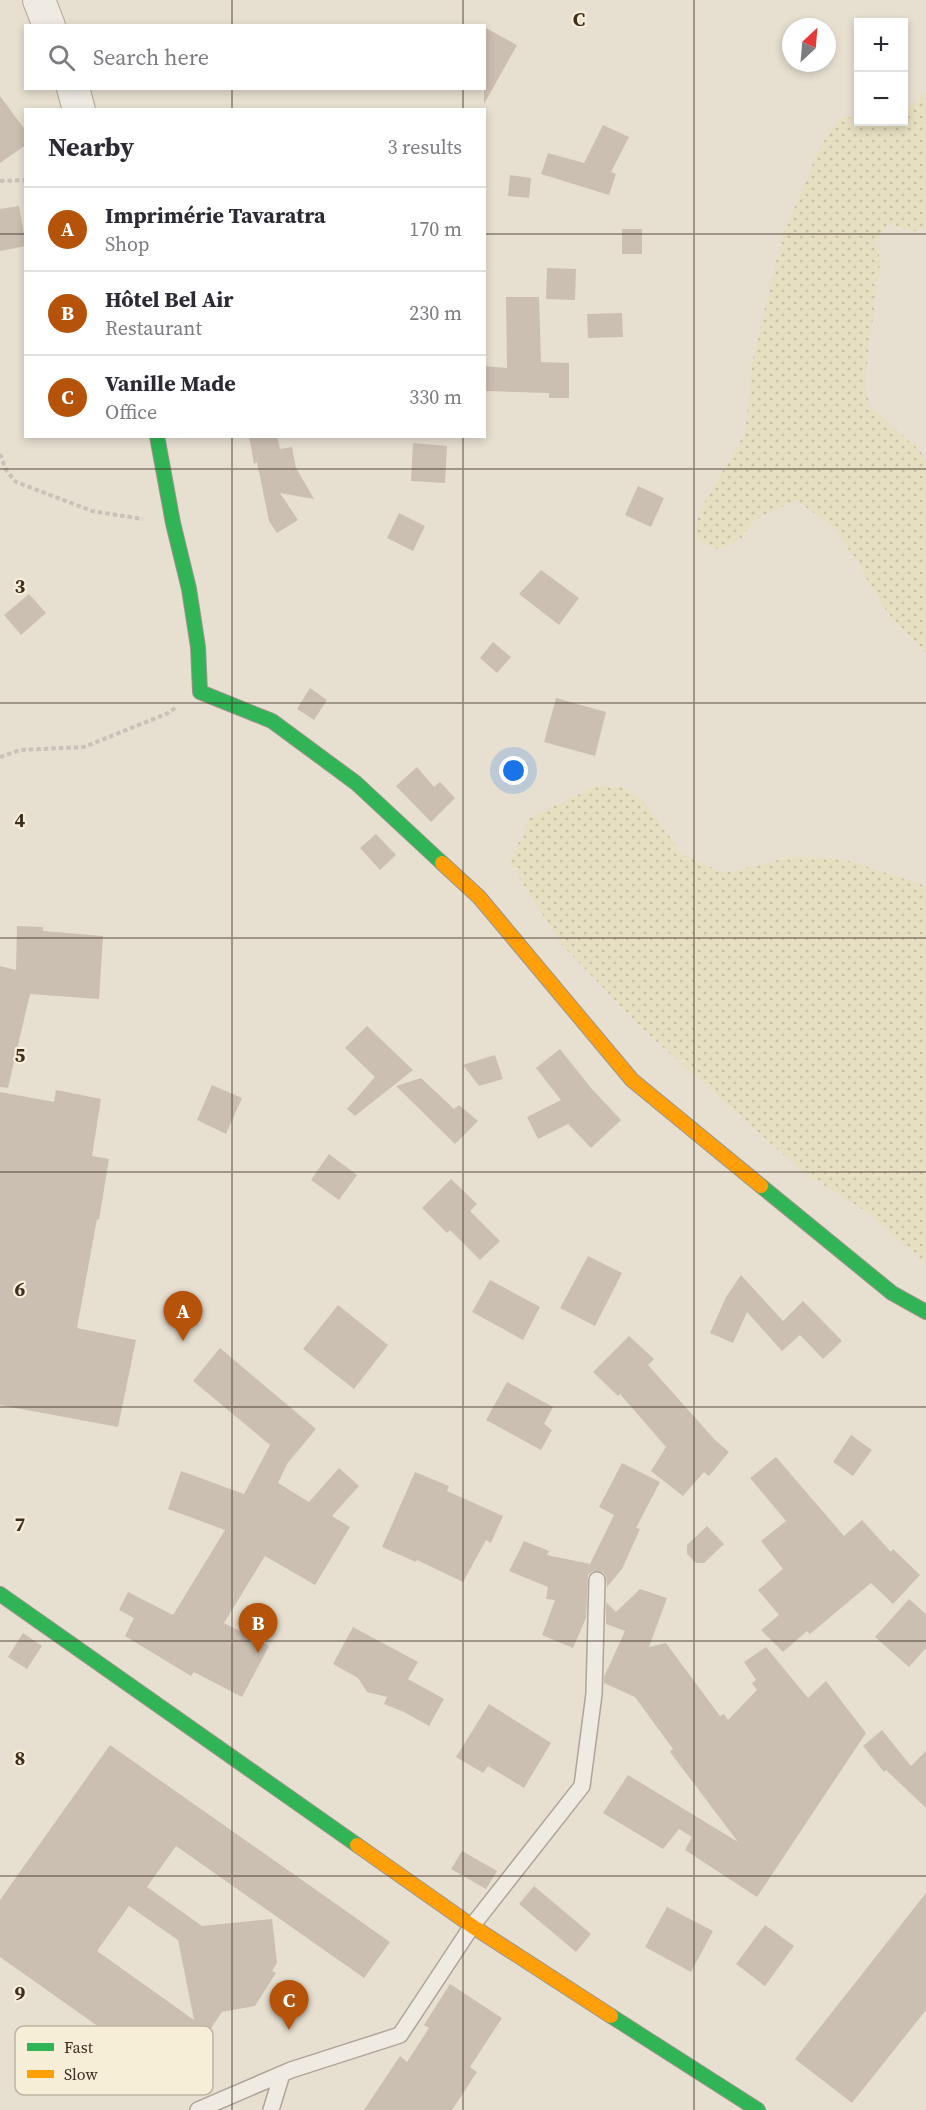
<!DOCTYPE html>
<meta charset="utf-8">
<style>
:root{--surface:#fff;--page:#f7f7f7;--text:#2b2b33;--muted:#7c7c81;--line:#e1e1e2;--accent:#b45309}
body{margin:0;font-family:"Source Serif 4",serif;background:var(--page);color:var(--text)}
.controls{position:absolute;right:18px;top:18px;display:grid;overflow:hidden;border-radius:0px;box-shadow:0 3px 9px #0003}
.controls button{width:54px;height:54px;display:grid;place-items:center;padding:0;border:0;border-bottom:2px solid var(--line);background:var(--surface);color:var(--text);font:30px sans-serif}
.compass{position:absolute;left:782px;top:18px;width:54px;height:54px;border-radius:50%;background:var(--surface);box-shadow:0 3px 9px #0003;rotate:26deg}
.you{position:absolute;left:514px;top:771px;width:21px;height:21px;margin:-15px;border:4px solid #fff;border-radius:50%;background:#1a73e8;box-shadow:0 0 0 9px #1a73e833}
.badge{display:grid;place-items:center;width:39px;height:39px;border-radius:50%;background:var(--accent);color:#fff;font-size:20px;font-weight:700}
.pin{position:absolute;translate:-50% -50px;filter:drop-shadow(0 2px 3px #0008)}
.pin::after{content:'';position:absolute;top:32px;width:21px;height:18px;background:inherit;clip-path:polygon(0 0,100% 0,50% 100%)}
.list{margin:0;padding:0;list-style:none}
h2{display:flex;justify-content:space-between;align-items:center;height:78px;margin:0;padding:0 24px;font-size:26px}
h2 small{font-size:20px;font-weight:400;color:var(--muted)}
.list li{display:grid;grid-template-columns:39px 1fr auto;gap:18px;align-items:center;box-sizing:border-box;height:84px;padding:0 24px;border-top:2px solid var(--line)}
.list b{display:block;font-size:22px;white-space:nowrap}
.list p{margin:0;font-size:20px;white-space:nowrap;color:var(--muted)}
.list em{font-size:20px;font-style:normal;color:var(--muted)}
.icon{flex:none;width:33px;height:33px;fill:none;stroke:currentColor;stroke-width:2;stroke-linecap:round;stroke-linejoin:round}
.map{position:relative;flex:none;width:926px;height:2110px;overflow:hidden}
.search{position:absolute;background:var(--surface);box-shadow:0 3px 9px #0003;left:24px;top:24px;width:462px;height:66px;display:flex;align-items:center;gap:15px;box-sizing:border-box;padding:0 21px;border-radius:0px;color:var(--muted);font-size:22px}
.panel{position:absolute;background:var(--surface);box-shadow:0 3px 9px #0003;left:24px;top:108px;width:462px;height:330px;border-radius:0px}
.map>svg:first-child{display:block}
</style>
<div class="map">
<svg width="926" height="2110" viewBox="0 0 926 2110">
<defs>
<pattern id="farmland-dots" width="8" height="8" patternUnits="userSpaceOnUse" patternTransform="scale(1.5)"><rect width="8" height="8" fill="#e6dfc2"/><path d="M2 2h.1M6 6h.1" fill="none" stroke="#c6c0a6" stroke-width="1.8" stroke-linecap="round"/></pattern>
</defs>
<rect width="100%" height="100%" fill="#e7e0d1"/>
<!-- farmland -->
<path fill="url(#farmland-dots)" d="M926 90V228L911 232 890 223 877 240 880 263 865 381 869 405 920 451 926 460V654L887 612 836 529 796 500 753 521 740 540 716 549 696 539 697 515 745 433 753 358 782 237 819 149 838 119 858 116V122H904V110L908 109Z
M597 786 620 787 641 798 682 854 724 873 791 857 840 858 926 886V1264L868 1213 803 1172 646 1032 562 945 510 863 529 818Z"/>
<!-- building -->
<path fill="#cbbfb2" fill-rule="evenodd" d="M484 27 517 45 484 104Z
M0 96 26 131V145L0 163Z
M603 125 629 137 611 172 616 174 609 195 541 174 548 153 584 163Z
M510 175 531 178 529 198 508 196Z
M19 206 26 246 0 251V209Z
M622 229H642V254H622Z
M547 268 576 269 575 300 546 299Z
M506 297H539L541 362 569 363V398H549V393L484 391V366L507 368Z
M622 313 623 337 588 338 587 314Z
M249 436H277L280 449 292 447 296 468 314 499 280 493 298 520 277 533 269 521 257 462 254 464Z
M413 443 447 446 445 483 411 481Z
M638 486 664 498 651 527 625 515Z
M399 513 425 526 413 551 387 538Z
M541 570 579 598 559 625 519 594Z
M29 594 46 613 21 635 4 615Z
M493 642 511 657 497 673 480 658Z
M310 688 327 700 314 720 297 709Z
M556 698 606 712 595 756 544 742Z
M417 767 434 787 440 782 455 798 431 822 396 786Z
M376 834 396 855 380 870 360 848Z
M17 926 43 927V931L103 936 99 999 30 994 8 1088 0 1087V966L16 970Z
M367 1026 413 1070 355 1116 347 1109 375 1077 345 1048Z
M560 1049 591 1088 621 1120 591 1148 568 1124 538 1139 527 1117 561 1100 536 1068Z
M495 1055 503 1079 479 1086 463 1065Z
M421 1078 454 1109 459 1105 478 1121 455 1144 396 1086Z
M212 1085 242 1098 226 1134 197 1120Z
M56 1090 101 1099 92 1156 109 1159 99 1220 97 1219 77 1328 136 1340 118 1427 0 1405V1092L54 1102Z
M329 1154 357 1175 339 1200 311 1180Z
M451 1179 477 1204 470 1211 500 1241 480 1260 450 1230 447 1233 422 1208Z
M588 1256 622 1273 595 1326 560 1308Z
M741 1275 783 1321 803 1301 842 1341 823 1359 800 1335 782 1351 747 1312 733 1343 710 1333 726 1297Z
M490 1280 540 1307 523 1340 472 1312Z
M338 1305 388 1345 354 1389 303 1349Z
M629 1336 654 1359 648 1365 715 1440 729 1452 709 1476 704 1472 683 1496 651 1471 666 1447 620 1394 618 1396 593 1372Z
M220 1348 316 1429 287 1464 278 1483 309 1502 339 1468 359 1486 332 1516 350 1527 315 1585 265 1556 224 1623 269 1646 242 1697 194 1672 191 1676 125 1636 134 1618 119 1610 128 1592 173 1615 225 1530 168 1509 181 1471 244 1494 270 1445 193 1381Z
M507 1382 553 1407 544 1424 552 1430 541 1450 486 1420Z
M851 1435 872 1450 853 1476 833 1462Z
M776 1457 844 1536 862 1520 891 1552 893 1549 920 1575 893 1604 871 1583 810 1634 807 1631 783 1652 761 1630 779 1615 758 1590 783 1569 761 1541 786 1521 750 1478Z
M622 1463 660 1482 636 1528 640 1529 622 1569 607 1587 606 1576 603 1572 593 1571 588 1575 586 1618 573 1648 542 1635 555 1600 546 1599 548 1587 509 1571 524 1541 549 1551 547 1555 590 1564 614 1515 599 1507Z
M415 1472 449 1486 447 1491 503 1516 491 1543 486 1540 463 1582 417 1560 416 1562 382 1547Z
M707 1526 724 1544 704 1563H696L687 1554V1545Z
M640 1589 667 1598 649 1647 666 1643 720 1716 724 1714 728 1720 757 1690 752 1683 756 1680 744 1662 766 1647 808 1698 826 1681 866 1733 757 1897 685 1850 692 1837 679 1829 663 1849 603 1813 628 1775 738 1842 670 1752 673 1749 635 1697 604 1683V1677L625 1631 606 1624V1602L616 1612Z
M909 1599 926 1614V1648L909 1667 875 1637Z
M353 1627 418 1662 408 1679 444 1699 429 1726 404 1712 384 1704 387 1697 367 1692 358 1678 333 1664Z
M23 1633 42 1646 27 1669 8 1657Z
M489 1704 551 1743 524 1788 488 1766 483 1773 456 1757Z
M882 1730 911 1766 926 1751V1808L886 1770 884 1772 863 1746Z
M110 1745 390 1942 364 1978 176 1846 147 1887 202 1926 272 1919 277 1963 272 1971 276 1973 255 2006 222 2012 199 2046 208 2053 194 2072 185 2066 174 2080 0 1957V1900ZM129 1906 178 1940 194 2020 97 1951Z
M462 1851 497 1871 486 1889 451 1869Z
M534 1886 591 1934 576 1952 519 1904Z
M926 1893V2010L852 2103 795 2059Z
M667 1907 713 1931 691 1972 645 1947Z
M765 1925 794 1946 765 1986 736 1964Z
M450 1984 502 2018 470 2067 477 2072 452 2110H364L400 2056 407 2062 429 2028 424 2025Z"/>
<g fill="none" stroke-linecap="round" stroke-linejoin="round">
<defs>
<path id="lane" d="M198 2110 291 2070 400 2035 472 1926 582 1786 594 1694 597 1580
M271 2110 282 2074"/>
<path id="street" d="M39 0 49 26
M73 88 79 110"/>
<path id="fast" d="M157 436 173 523 189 589 198 647 200 692 272 721 356 783 442 863
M761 1186 892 1293 926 1312
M0 1594 357 1845
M611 2016 758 2110"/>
<path id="slow" d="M442 863 479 897 632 1080 761 1186
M357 1845 472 1926 611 2016"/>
</defs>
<!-- lane casing -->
<use href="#lane" stroke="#ada599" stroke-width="18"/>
<!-- street casing -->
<use href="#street" stroke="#ada599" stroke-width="34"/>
<!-- fast casing -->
<use href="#fast" stroke="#9c958a" stroke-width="16"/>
<!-- slow casing -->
<use href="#slow" stroke="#9c958a" stroke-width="16"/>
<!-- path -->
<path stroke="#c8c2b9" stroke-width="4" stroke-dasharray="4.5 3" stroke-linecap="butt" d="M0 181 26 180
M0 454 6 470 16 482 92 511 143 519
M0 757 20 750 84 747 166 714 177 707"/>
<!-- lane -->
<use href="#lane" stroke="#efebe3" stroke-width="15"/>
<!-- street -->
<use href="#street" stroke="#efebe3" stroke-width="32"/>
<!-- fast -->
<use href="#fast" stroke="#30b455" stroke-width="14"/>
<!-- slow -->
<use href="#slow" stroke="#ff9f0a" stroke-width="14"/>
</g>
<!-- grid -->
<path fill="none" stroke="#3d2e20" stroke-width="1.5" stroke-opacity="0.55" d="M232 0V26M463 0V26M694 0V2110M232 88V110M463 88V110M0 234H26M484 234H926M232 436V2110M463 436V2110M0 469H926M0 703H926M0 938H926M0 1172H926M0 1407H926M0 1641H926M0 1876H926"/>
<!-- legend -->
<rect x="15" y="2026" width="198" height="69" rx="9" fill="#f7eed8" stroke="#bfb4a1" stroke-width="1.5"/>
<rect x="27" y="2043" width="27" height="8" fill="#30b455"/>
<rect x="27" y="2070" width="27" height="8" fill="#ff9f0a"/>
<g font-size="16" fill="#3d2e20">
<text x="64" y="2053">Fast</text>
<text x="64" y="2080">Slow</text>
</g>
<g font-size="20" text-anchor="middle" font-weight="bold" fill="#3d2e20" stroke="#f7eed8" stroke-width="4.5" stroke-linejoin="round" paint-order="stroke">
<text x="579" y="26">C</text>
<text x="20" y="593">3</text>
<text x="20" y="827">4</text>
<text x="20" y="1062">5</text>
<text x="20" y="1296">6</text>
<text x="20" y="1531">7</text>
<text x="20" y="1765">8</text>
<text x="20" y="2000">9</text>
</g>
</svg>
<div class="controls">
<button>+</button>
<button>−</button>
</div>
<svg class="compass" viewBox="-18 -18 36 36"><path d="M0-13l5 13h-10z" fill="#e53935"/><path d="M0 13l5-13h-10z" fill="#7c7c81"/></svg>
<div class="you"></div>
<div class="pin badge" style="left:183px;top:1341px">A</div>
<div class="pin badge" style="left:258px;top:1653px">B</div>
<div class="pin badge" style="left:289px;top:2030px">C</div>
<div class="search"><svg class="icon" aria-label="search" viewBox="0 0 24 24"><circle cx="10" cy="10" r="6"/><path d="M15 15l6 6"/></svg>Search here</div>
<section class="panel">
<h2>Nearby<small>3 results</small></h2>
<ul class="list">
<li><span class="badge">A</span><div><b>Imprimérie Tavaratra</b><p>Shop</p></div><em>170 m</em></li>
<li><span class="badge">B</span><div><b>Hôtel Bel Air</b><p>Restaurant</p></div><em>230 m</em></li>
<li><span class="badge">C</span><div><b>Vanille Made</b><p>Office</p></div><em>330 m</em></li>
</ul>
</section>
</div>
